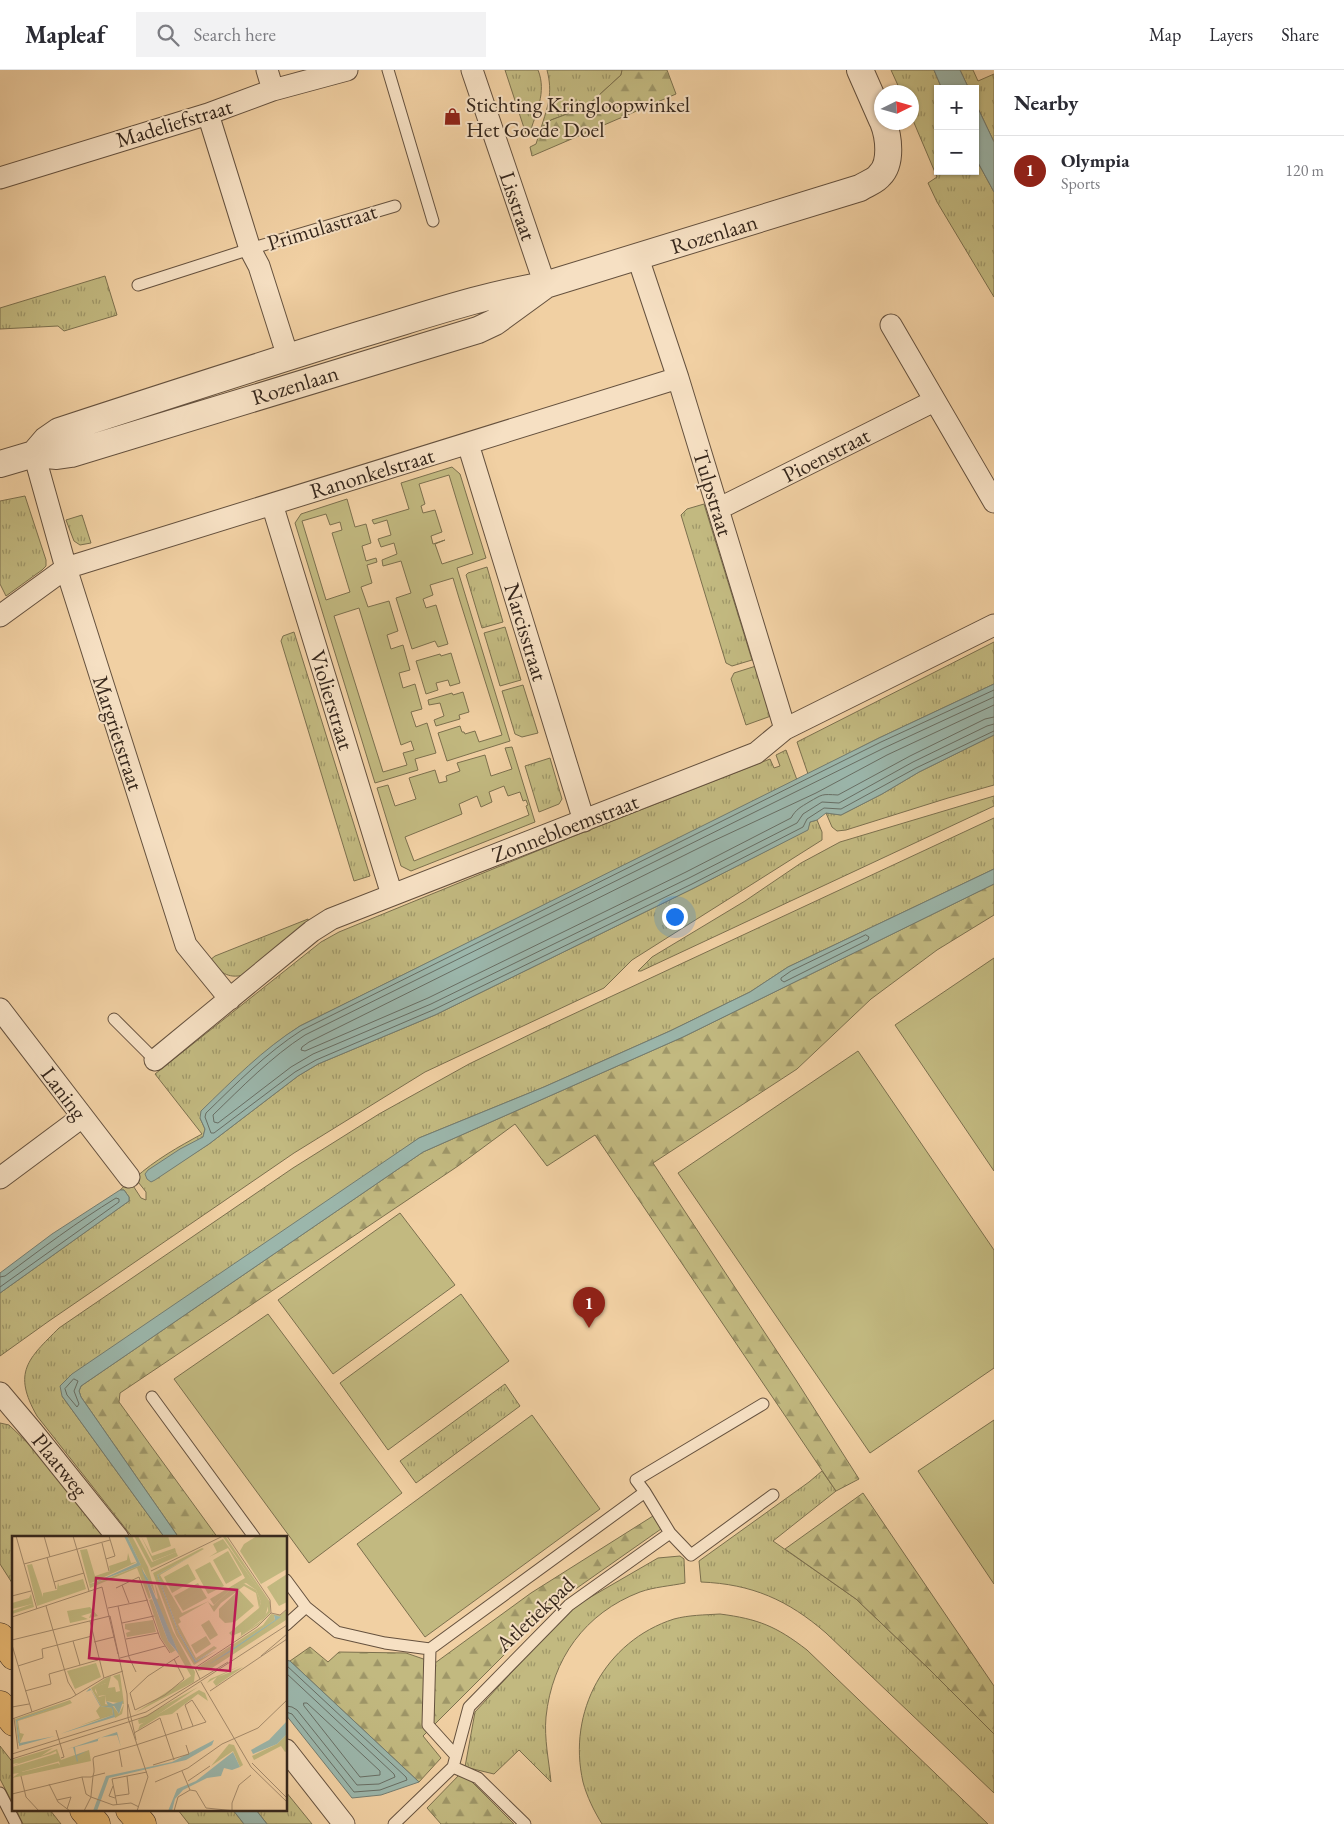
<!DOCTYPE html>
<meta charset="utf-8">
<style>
:root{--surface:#fff;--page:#f2f2f3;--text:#2b2b33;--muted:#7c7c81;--line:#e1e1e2;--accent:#8f2418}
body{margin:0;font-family:"EB Garamond",serif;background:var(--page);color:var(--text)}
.controls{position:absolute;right:15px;top:15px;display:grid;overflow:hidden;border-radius:0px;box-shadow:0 1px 4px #0004}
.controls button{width:45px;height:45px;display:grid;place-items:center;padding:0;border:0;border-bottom:1px solid var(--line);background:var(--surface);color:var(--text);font:25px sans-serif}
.compass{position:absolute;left:874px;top:15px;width:45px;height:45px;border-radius:50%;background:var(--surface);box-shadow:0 1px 4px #0004;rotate:85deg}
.you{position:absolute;left:674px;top:846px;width:18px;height:18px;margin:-12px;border:4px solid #fff;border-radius:50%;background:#1a73e8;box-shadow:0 0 0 8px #1a73e833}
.badge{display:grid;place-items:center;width:32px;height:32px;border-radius:50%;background:var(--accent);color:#fff;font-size:16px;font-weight:700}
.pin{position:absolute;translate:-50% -41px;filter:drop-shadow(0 1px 2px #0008)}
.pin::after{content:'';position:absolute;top:26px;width:18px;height:15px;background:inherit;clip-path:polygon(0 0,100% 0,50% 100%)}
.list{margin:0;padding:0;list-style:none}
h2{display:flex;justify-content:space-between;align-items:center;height:65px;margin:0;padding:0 20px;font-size:21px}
h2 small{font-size:16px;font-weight:400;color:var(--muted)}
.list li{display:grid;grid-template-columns:32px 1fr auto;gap:15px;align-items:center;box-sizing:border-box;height:70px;padding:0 20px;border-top:1px solid var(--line)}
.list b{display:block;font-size:19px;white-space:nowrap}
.list p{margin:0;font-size:16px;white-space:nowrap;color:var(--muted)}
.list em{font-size:16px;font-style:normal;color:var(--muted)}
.icon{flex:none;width:28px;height:28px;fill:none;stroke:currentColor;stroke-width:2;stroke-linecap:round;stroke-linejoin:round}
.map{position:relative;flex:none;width:994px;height:1754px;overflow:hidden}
header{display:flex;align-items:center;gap:30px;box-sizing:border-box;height:70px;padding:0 25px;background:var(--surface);border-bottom:1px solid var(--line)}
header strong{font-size:24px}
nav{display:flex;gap:28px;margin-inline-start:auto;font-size:18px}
.search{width:350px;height:45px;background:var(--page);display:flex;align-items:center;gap:12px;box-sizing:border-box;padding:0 18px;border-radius:0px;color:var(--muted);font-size:19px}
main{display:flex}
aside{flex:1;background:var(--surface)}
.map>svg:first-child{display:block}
</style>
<header>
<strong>Mapleaf</strong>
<div class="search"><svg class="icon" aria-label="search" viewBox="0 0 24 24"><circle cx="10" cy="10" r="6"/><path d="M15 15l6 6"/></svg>Search here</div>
<nav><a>Map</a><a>Layers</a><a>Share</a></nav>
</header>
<main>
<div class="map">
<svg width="994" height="1754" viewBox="0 0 994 1754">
<defs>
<pattern id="grass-tufts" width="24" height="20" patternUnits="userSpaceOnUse" patternTransform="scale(1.25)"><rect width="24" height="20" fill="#c2b980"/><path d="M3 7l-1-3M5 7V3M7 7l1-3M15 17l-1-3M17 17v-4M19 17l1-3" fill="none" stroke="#9e9668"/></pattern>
<pattern id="forest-firs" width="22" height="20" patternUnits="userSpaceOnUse" patternTransform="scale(1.25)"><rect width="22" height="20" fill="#c2b980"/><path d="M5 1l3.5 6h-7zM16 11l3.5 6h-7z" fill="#9e9668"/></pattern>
</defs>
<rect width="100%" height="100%" fill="#f1d0a3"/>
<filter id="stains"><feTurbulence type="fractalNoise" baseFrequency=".004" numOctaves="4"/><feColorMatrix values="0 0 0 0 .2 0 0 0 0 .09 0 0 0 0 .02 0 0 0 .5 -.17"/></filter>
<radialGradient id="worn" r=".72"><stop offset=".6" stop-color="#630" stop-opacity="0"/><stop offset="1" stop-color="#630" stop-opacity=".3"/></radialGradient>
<!-- grass -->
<path fill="url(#grass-tufts)" stroke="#7c704e" d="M505 0H538C547 22 536 43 529 65L527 67Z
M547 0H622L621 5 586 37 551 50 541 58C548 36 553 23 547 0Z
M891 0H934L942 19H938V101H975V87L994 122V227L937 132 928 113 937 107 912 48V22H901Z
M960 0H973L978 11 994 4V72L975 32V19H969Z
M105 206 117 245 64 261 58 256 0 259V238Z
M25 426 46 490V496L42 500 6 526 0 514V431Z
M704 434 752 590 732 596 726 593 681 445 687 439Z
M82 445 91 473 80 475 74 471 66 450Z
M487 497 503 552 482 558 466 505 468 503Z
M505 557 521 610 500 616 484 563Z
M294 562 370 806 354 811 281 571 283 566Z
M994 572V614L879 668 808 704 797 672Z
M756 596 771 646 746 655 731 609 734 603Z
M523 615 538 663 522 667 515 664 502 621Z
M994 665V715L948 728 846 760 837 761 832 757 826 743 841 745 882 724 919 702Z
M786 680 797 710 300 956C261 981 231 1015 200 1048L205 1059 203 1067 195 1072 151 1111 209 1074 298 1006 318 994 435 945 694 818 807 760 810 752 817 750 822 762V770L632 890 604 918 425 1002 294 1083 49 1251 0 1286V1223L129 1131V1127L124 1120H120L130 1111 141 1128 146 1130V1122L135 1108C155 1090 178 1077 202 1064L155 1004 321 872 339 862 559 772 770 689 774 698 780 696 776 685Z
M550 688 562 729 559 734 539 742 525 696Z
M994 726V736L641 901H638L652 887 745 831 801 793 840 772Z
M994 748V799L788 897 750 922 670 961 544 1017 419 1068 62 1326 165 1468H133L37 1346C12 1302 28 1289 59 1258L293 1098 379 1044 469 994 537 961Z
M308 849 309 852 244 905C227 909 220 902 210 890L215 886Z
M505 1314 520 1336 416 1413 400 1391Z
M0 1353 9 1355 34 1379 107 1468H14V1516L0 1494Z
M822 1401 836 1421 773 1471 856 1529 927 1597 994 1664V1723L826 1563C788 1530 752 1514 701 1512L699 1491 809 1412Z
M680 1486 684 1489 685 1513C670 1516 654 1517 640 1522 585 1543 552 1589 546 1647 544 1669 549 1691 551 1712L519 1680 494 1704 465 1697 475 1642 570 1539 658 1488Z
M720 1544C758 1549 776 1556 807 1580L988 1754H602C594 1741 587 1727 583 1712 567 1642 605 1571 674 1549 689 1545 704 1545 720 1544Z
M0 1676 14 1694V1736L0 1709Z
M286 1722 312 1754H267L256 1740H286Z
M16 1740H50L61 1754H23Z
M178 1740H233L244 1754H189Z"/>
<!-- forest -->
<path fill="url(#forest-firs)" stroke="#7c704e" d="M622 0H667L676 24 532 86 530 77 536 74 541 58 551 50 586 37 621 5Z
M994 814V845L937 880 871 929 797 999 653 1093 796 1310 859 1409 836 1421 595 1065 547 1096 515 1054 458 1096 120 1323 119 1332 218 1468H179L81 1327 79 1321 81 1316 423 1082 683 967Z
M863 1423 994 1616V1664L927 1597 856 1529 785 1479Z
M653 1446 661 1459 557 1532 423 1666 441 1688 419 1712 290 1591 310 1577 328 1592 339 1582 406 1583 435 1593 531 1523Z
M462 1702 514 1754H441L427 1738Z"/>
<!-- garden -->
<path fill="#c2b980" stroke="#7c704e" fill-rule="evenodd" d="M452 397 460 404 486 488 457 498 510 671 447 691 438 663 460 656 462 662H464L465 664 475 661 479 672 502 665 459 528 453 508 430 515 433 525 423 529 426 538 436 535 448 574 438 577 435 571 412 579 396 528 411 523 401 491 383 496 382 490 397 484 394 473 381 477 378 469 391 465 387 450 374 454 372 450 409 439 401 413ZM449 405 473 484 442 494 435 474 445 470 433 474 431 466 442 462 435 440 423 443 421 436 425 434 419 414Z
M347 429 355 457 366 454 371 473 362 476 366 491 376 488 377 492 367 495 372 513 361 517 368 537 389 531 398 561 387 565 391 579 403 575 410 600 399 603 403 618 415 614 422 639 411 642 416 657 427 653 436 683 415 689 418 700 375 713 295 453 301 444ZM326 444 330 455 340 452 342 460 332 463 350 522 326 530 302 451ZM359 538 401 675 411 671 414 680 403 683 407 695 383 702 334 546Z
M451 583 460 613 450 616 448 610 436 613 438 620 426 624 416 591 440 584 441 586Z
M463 622 469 642 459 645 460 649 436 656 434 650 444 646 440 633 429 635 428 630 452 623 453 625Z
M512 677 535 752 411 801 401 796 377 718 388 715 395 736 416 729 409 708 435 700 439 713 447 711 446 706 460 701 457 693 485 685 491 706 512 699 505 678ZM504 716 508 726 520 722 523 731 526 730 528 735 526 736 529 745 414 791 405 767 462 744 459 734 477 726 481 737 492 732 489 722Z
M994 888V1101L895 955Z
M858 981 994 1180V1298L870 1383 678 1103Z
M400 1143 455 1215 333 1304 278 1230Z
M461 1224 509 1291 388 1380 340 1313Z
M268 1244 402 1423 309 1493 174 1309Z
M532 1345 600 1439 425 1567 357 1474Z
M994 1350V1514L918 1401Z"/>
<!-- water -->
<path fill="#9bb6ab" stroke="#737d72" d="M934 0H960L969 19H942Z
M975 32 994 72V122L975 87Z
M994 614V665L919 702 882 724 841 745 826 743 817 750 810 752 808 760 694 818 435 945 318 994 298 1006 209 1074 155 1110 151 1112 147 1109 145 1104 148 1100 180 1079 203 1067 205 1059 200 1048 201 1041C232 1011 263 979 300 956L879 668Z
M994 799V814L683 967 423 1082 81 1316 79 1321 81 1327 179 1468H165L62 1326 60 1316 72 1304 419 1068 544 1017 670 961 750 922 788 897Z
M120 1120H124L129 1127V1131L0 1223V1203L52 1164Z
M286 1590 290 1591 419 1712 381 1725 352 1728 286 1645Z
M233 1740H256L267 1754H244Z"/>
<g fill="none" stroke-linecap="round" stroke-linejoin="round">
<!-- shore -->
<path stroke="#686e64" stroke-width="1" d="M994 620 881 672 302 960C266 983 237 1013 206 1043L205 1047 211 1063H214L295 1002 316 990 433 940 692 814 803 757 807 749 824 738 841 739 916 698 994 661
M994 627 884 678 305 965C271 987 242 1017 213 1045L214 1052 218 1053 291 997 313 984 431 934 689 808 797 753 803 744 822 732 839 733 913 692 987 656 994 654
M994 635 887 685 816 723 711 772 309 972 302 977 301 980 305 981 428 928 686 802 791 748C796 739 801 737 809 732 823 724 821 724 838 725L910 686 985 649 994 647
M866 865 869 867 868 870 784 912 781 910V908L791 901Z
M0 1207 5 1206C41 1179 77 1152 116 1128L119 1129V1132L0 1217
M74 1309 78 1311 74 1321 79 1334 77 1337 67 1325 65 1319Z
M286 1595 406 1707 407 1710 380 1720 354 1722 292 1644 286 1642
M286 1603 394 1704 395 1707 379 1714 357 1715 297 1640 292 1637 286 1636
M304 1633H307L380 1701V1705L360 1707 304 1636Z"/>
<defs>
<path id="service" d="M388 0 433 151
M138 215 250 179 395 136
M114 949 155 990
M152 1327 255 1468
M645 1422 670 1463
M286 1510 306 1537 286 1555
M306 1537 337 1562 385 1573 430 1579
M456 1686 428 1655 430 1579 645 1422 636 1410 763 1334
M453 1697 478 1708 525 1754
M0 1723 16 1754
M394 1754 453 1697 469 1637 569 1535 670 1463 691 1485 773 1425"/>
<path id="minor" d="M267 0 273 20
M472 0 545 215
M208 44 250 179 259 196 288 287
M0 108 208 44 273 20 347 0
M638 188 678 308 785 659
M891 255 994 432
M468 374 584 751
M34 384 66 498 186 875 230 929
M272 434 392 825
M718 439 934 331
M0 546 66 498 678 308
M0 939 129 1107
M155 990 312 861 331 849 756 683 785 659 994 555
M0 1108 82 1047
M0 1323 33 1362 118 1468
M286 1680 344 1754"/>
<path id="tertiary" d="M860 0 882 50
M34 384 46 370 59 361C160 328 261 295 362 264 423 246 483 225 545 215L860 118C866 114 876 111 880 105 892 93 889 67 883 52
M0 394 34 384 57 386 71 384 478 260 495 252 543 217"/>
<path id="primary" d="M0 1567 14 1586
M0 1635 14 1652
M84 1740 96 1754
M130 1740 142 1754"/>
</defs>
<!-- service casing -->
<use href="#service" stroke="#65513e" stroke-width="13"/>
<!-- minor casing -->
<use href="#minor" stroke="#65513e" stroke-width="23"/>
<!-- tertiary casing -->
<use href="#tertiary" stroke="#65513e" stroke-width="28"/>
<!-- primary casing -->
<use href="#primary" stroke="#36271c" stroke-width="29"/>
<!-- service -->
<use href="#service" stroke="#f6e0c3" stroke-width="11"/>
<!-- minor -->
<use href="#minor" stroke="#f6e0c3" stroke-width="21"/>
<!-- tertiary -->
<use href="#tertiary" stroke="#f6e0c3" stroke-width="26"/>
<!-- primary -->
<use href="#primary" stroke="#e8b872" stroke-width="28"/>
</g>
<!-- icons -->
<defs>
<symbol id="shop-bare" viewBox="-9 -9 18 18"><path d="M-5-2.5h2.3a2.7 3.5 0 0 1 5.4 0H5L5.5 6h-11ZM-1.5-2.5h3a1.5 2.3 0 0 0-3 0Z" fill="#8f2418" stroke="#f6e0c3" stroke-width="2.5" paint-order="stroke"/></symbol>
</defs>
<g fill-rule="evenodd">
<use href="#shop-bare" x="440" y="34" width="25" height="25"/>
</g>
<g text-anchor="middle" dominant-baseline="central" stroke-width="4" stroke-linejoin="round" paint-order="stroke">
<!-- poi labels -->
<g font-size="22" fill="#36271c" stroke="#f6e0c3" text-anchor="start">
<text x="466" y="34">Stichting Kringloopwinkel<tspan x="466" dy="25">Het Goede Doel</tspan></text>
</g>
<!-- street labels -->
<g font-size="22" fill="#36271c" stroke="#f6e0c3">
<text transform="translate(174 53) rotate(-17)">Madeliefstraat</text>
<text transform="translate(518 136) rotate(71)">Lisstraat</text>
<text transform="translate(322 157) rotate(-17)">Primulastraat</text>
<text transform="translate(714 164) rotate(-17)">Rozenlaan</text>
<text transform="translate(295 315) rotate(-17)">Rozenlaan</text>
<text transform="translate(826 385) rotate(-27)">Pioenstraat</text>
<text transform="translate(372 403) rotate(-17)">Ranonkelstraat</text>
<text transform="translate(713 423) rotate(73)">Tulpstraat</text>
<text transform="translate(526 562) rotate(73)">Narcisstraat</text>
<text transform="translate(332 630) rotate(73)">Violierstraat</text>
<text transform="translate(118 663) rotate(72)">Margrietstraat</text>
<text transform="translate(565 758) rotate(-21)">Zonnebloemstraat</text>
<text transform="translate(64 1023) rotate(53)">Laning</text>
<text transform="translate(60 1395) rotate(51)">Plaatweg</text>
<text transform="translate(535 1544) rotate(-43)">Atletiekpad</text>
</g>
</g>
<!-- overview -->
<g transform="translate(12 1466)">
<rect width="275" height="275" fill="#f1d0a3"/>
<path d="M115 0H120L136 31 144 60 130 31 139 62 137 63 125 32 78 52 68 14 75 13 83 40 98 35 97 30 115 24 116 17 119 27 125 26 77 48 89 45 129 29ZM122 0H126L140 26 164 16 166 20 139 32ZM245 0H275V33L249 48 228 15 232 8ZM211 1H214L258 66V77L246 89 224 103 249 85 256 75V67ZM190 12 192 13 145 39 166 96 183 126 206 114 182 129 164 99 141 37ZM20 28 31 61V57L45 54 46 46 47 50 71 43 74 53 25 70 15 29ZM142 45 161 95 183 136 182 146 123 177 179 140 164 114 159 117 149 102 137 64 140 63 156 105 163 114H165L167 118 143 62 146 63ZM231 47 244 54 249 66 247 72 244 57 232 50 209 67 202 76 196 66 201 70 220 52ZM227 54 242 70 223 86 213 87 207 81V73ZM19 58 22 71 0 78V75L20 68 0 73V67L17 62ZM78 71 86 80 77 82 79 77 69 80 76 83 58 87 55 75ZM275 74 274 84 200 132 186 135V131L251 89 259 78 268 79ZM262 80 268 81 196 129 263 84ZM84 127 89 141 63 153 55 135ZM228 130 206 141 231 131 204 150 201 146 205 141 195 147 198 143ZM108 138 112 168 94 165V159L86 160 83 151 94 147V142L99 140 96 152 103 151 104 156 108 155 106 145 101 140ZM186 151 135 186 127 188 126 184ZM88 170 100 172 101 179 67 190 88 182 84 175ZM275 198V215L273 216 269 210 242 224 240 220 265 208ZM217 208 222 209 231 229 228 231 221 215 199 230ZM41 212 29 220 45 213 49 224 77 214 79 225 0 242 7 237 0 238V231L7 229 10 236 46 227 48 229 44 215 38 218 0 230 7 227 0 228V224Z" fill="#c2b980" fill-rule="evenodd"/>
<path d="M129 0 140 20 163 12 164 16 141 25ZM211 3 257 67 253 81 229 100V96L220 100 217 97 247 72 249 66 244 54 234 47 220 52 202 69 198 63 233 42 216 12 197 21 205 16 201 8ZM173 24 148 39 170 77 197 65 167 82 169 86 166 88 184 122 202 110 205 112 184 125 167 96 146 39ZM94 142V147L84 151 83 155 87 161 94 159 93 168 101 170 107 178 112 168 110 178 103 182 100 171 89 170 79 152ZM187 154 193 157 196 165 186 158 160 178 148 180 126 194 128 189ZM58 164 60 167 50 171 6 185 8 197 12 198 8 207 5 185 57 166 4 185 7 207H6L3 183ZM46 217 48 225 9 236 7 229Z" fill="#c2b980"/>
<path d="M134 0H156L159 10 140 17ZM249 0 263 23 248 32 233 9ZM275 4V24L270 27 261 12ZM216 15 230 39 214 48 201 24ZM198 26 212 50 196 58 183 34ZM176 28 184 43 160 57 152 41ZM275 38V66L267 70 255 51ZM186 47 195 62 171 75 162 60ZM141 84 144 96 115 101 114 97 119 95 113 93V88ZM197 84 206 99 198 104 189 89ZM194 100 199 108 184 118 179 109Z" fill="#c2b980"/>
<path d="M112 0H115L129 29 77 49 125 27ZM191 14 146 39 167 96 184 125 204 113 183 127 166 96 145 39ZM129 32 136 43 167 118 156 105ZM262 79 269 81 218 116 196 129 263 84ZM78 152 89 170H96L94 165 101 168 111 165 107 178 102 170H99L101 171 103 181 48 198 101 179 100 172 88 170 79 154 74 156ZM57 166 5 185 8 207 43 200 7 210 4 184ZM275 185V198L265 208 241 218 239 214 257 204ZM105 196 109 211 105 199 86 202V205L63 211 64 219 75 215 65 220 66 225 65 226 61 211 53 214ZM202 204 200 209 174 224 97 242 85 275H81L94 240 160 226ZM221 216 228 231 220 234 212 232 209 240 195 242 171 254 163 263 160 275H156L165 253 184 245Z" fill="#9bb6ab"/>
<path fill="none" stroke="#a68c6d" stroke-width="1" d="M4 0 25 73M32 0 38 21M61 0 77 55M90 7 97 35M35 21 44 53M94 23 103 20 97 0M12 28 98 4M139 35 211 0M42 46 72 37M110 49 117 67M104 52 127 41 148 102 158 117M0 60 19 55M34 70 56 146 64 159M106 70 117 121 124 136M96 72 136 64M259 77 268 79 275 73M98 80 115 158 116 182 136 241 125 275M0 81 90 51 106 118M78 85 92 142M110 87 142 80M114 103 146 97M0 104 98 80M61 105 68 129M82 106 102 101M0 109 20 176M249 120 275 98M108 122 153 110M6 130 31 122 30 113 80 100M188 143 183 132 245 91 259 77 258 64 215 0M189 146 239 231 275 266M13 155 39 148 37 138 86 124M198 155 275 103M118 157 123 174 153 159 172 143 162 123M118 157 136 140 167 120M116 168 124 204M0 171 17 168M165 177 170 193M2 182 6 213M0 183 59 162 92 142 111 135M44 194 52 221 49 222M122 197 148 182 162 224M107 214 110 231M0 218 134 176 216 126M0 223 135 180 275 89M240 227 275 262M141 229 177 218 174 209M170 235 178 254M93 237 81 240 79 241H70L74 258 79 261V260L81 240 82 236V233L81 223 82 221 124 209 194 186 180 164 173 169 181 190M9 240 14 261 27 275M176 245 198 230M143 246 176 232 210 208 246 192 275 164M37 248 46 266 58 275M101 250 97 260 103 262M178 254 184 255 194 272 224 275M0 258 70 241M103 260 117 258 115 240M45 264 59 261 55 273M105 269 100 243 135 236M72 275 79 261 101 269 119 267 127 271M162 275 166 261 178 254M220 275V267L227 249 239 239"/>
<path fill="#c2185b" fill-opacity="0.15" stroke="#c2185b" stroke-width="2.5" d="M84 42 225 54 218 135 77 122Z"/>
<rect width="275" height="275" fill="none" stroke="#36271c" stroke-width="2.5"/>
</g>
<rect width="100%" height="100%" filter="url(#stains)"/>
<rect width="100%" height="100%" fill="url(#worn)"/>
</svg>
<div class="controls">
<button>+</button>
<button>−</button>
</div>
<svg class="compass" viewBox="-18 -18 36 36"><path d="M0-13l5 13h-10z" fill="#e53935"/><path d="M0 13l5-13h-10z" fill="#7c7c81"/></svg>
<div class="you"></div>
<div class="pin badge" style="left:589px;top:1258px">1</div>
</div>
<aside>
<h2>Nearby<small></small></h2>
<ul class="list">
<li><span class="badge">1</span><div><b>Olympia</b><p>Sports</p></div><em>120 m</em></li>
</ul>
</aside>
</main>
